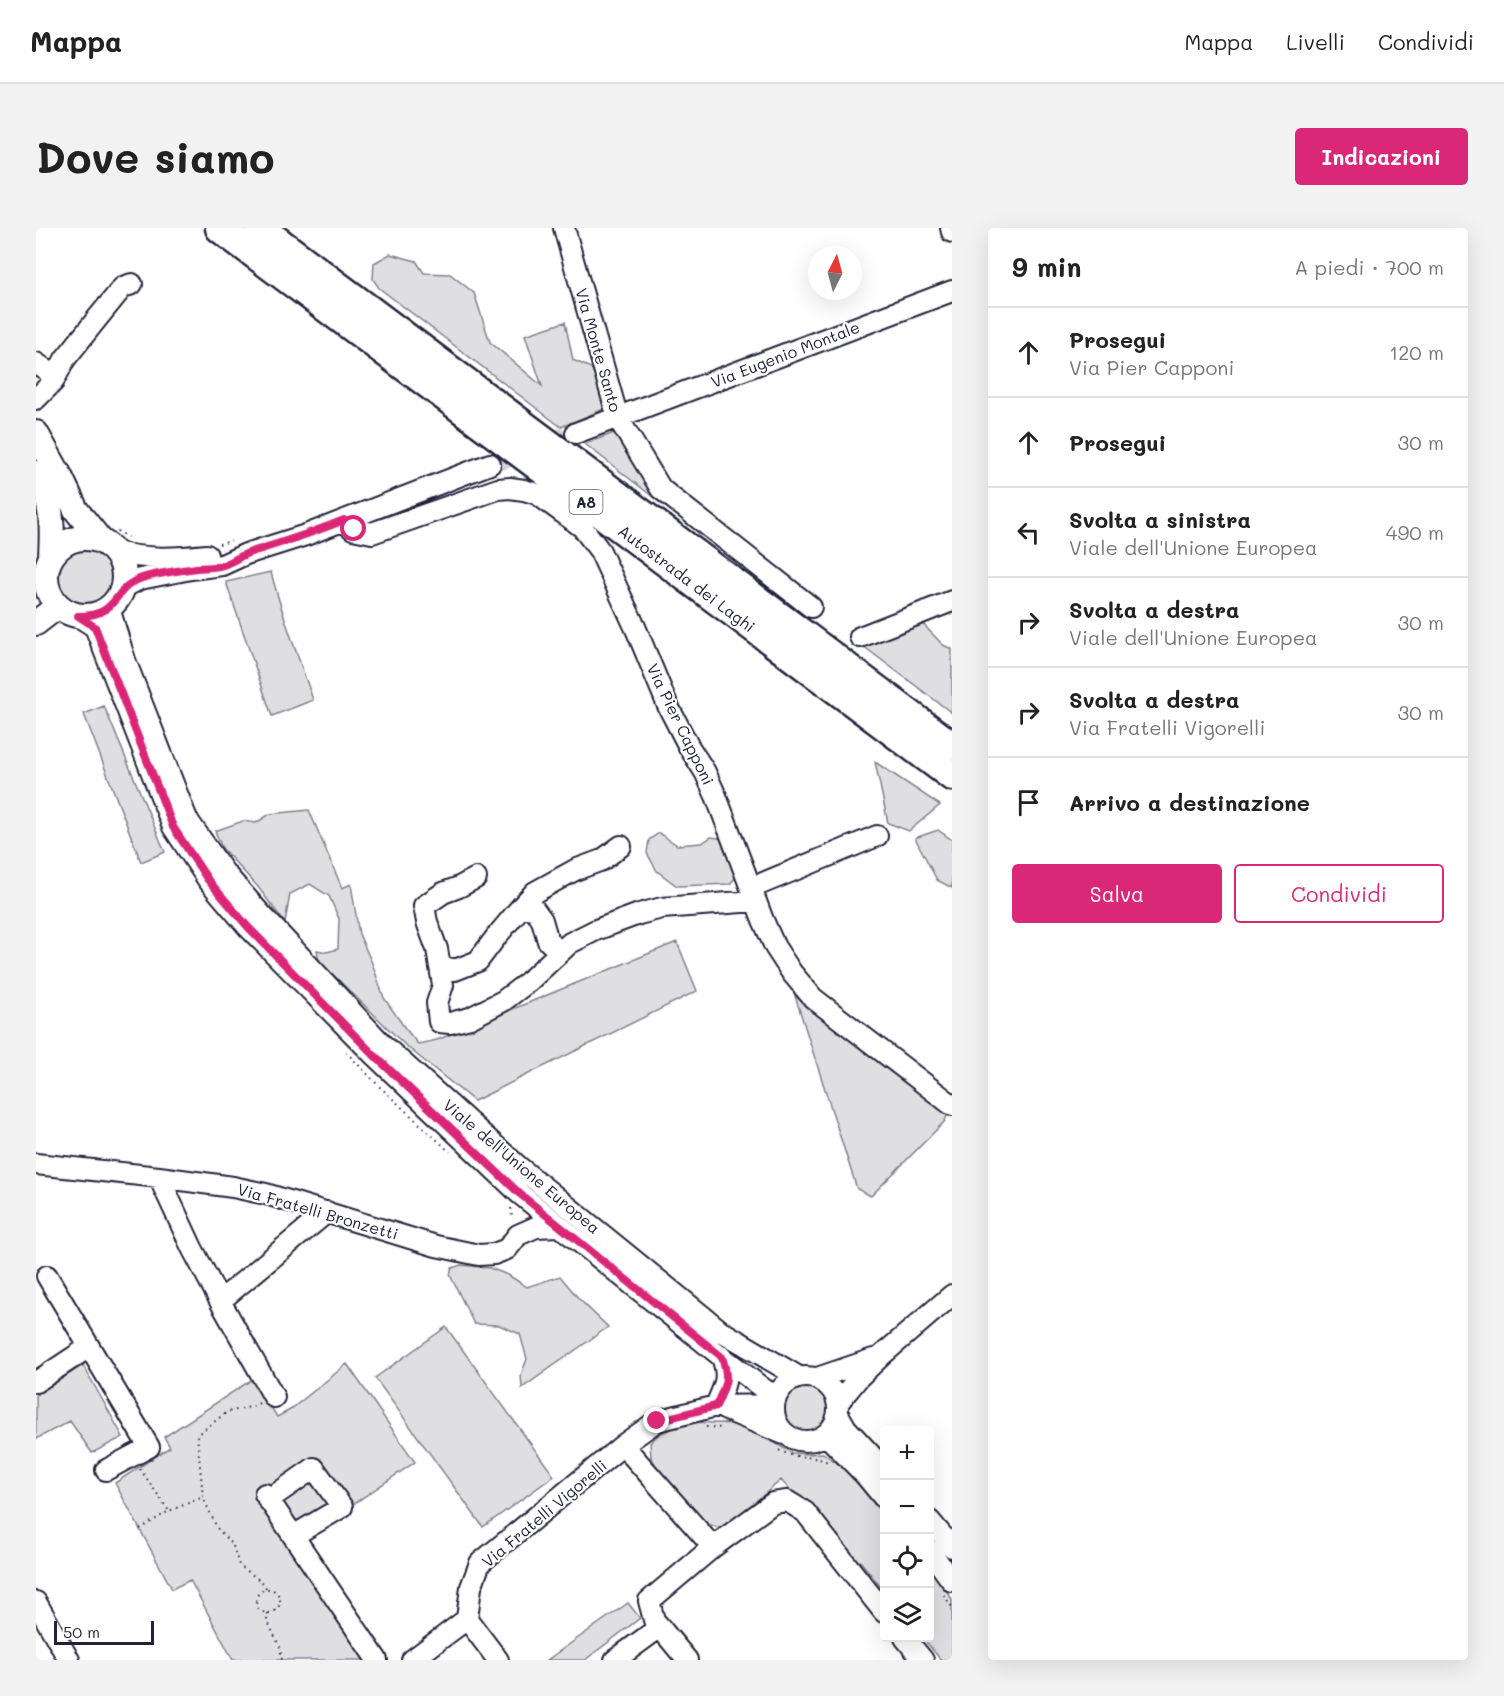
<!DOCTYPE html>
<html lang="it">
<meta charset="utf-8">
<style>
:root{--surface:#fff;--page:#f2f2f2;--text:#222;--muted:#767676;--line:#e0e0e0;--accent:#db2777}
body{margin:0;font-family:Mali,sans-serif;background:var(--page);color:var(--text)}
.controls{position:absolute;right:18px;bottom:18px;display:grid;overflow:hidden;border-radius:6px;box-shadow:0 6px 24px #0002}
.controls button{width:54px;height:54px;display:grid;place-items:center;padding:0;border:0;border-bottom:2px solid var(--line);background:var(--surface);color:var(--text);font:30px sans-serif}
.compass{position:absolute;left:772px;top:18px;width:54px;height:54px;border-radius:50%;background:var(--surface);box-shadow:0 6px 24px #0002;rotate:6deg}
.scale{position:absolute;left:18px;bottom:15px;width:100px;box-sizing:border-box;padding-left:6px;border:3px solid #22223b;border-top:0;font-size:16px;line-height:21px;white-space:nowrap;color:#22223b;-webkit-text-stroke:4px #fff;paint-order:stroke}
.stop{position:absolute;width:18px;height:18px;margin:-14px;border:4px solid #db2777;border-radius:50%;background:#fff}
.stop.end{background:#db2777;border-color:#fff;box-shadow:0 2px 6px #0008}
.list{margin:0;padding:0;list-style:none}
h2{display:flex;justify-content:space-between;align-items:center;height:78px;margin:0;padding:0 24px;font-size:26px}
h2 small{font-size:20px;font-weight:400;color:var(--muted)}
.list li{display:grid;grid-template-columns:39px 1fr auto;gap:18px;align-items:center;box-sizing:border-box;height:90px;padding:0 24px;border-top:2px solid var(--line)}
.list b{display:block;font-size:22px;white-space:nowrap}
.list p{margin:0;font-size:20px;white-space:nowrap;color:var(--muted)}
.list em{font-size:20px;font-style:normal;color:var(--muted)}
.actions{display:flex;gap:12px;padding:18px 24px}
.actions a{flex:1;padding:14px 0;border:2px solid var(--accent);border-radius:6px;text-align:center;font-size:21px;color:var(--accent)}
.actions .main{background:var(--accent);color:#fff}
.icon{flex:none;width:33px;height:33px;fill:none;stroke:currentColor;stroke-width:2;stroke-linecap:round;stroke-linejoin:round}
.map{position:relative;flex:none;width:916px;height:1432px;overflow:hidden;border-radius:6px}
header{display:flex;align-items:center;gap:36px;box-sizing:border-box;height:84px;padding:0 30px;background:var(--surface);border-bottom:2px solid var(--line)}
header strong{font-size:28px}
nav{display:flex;gap:33px;margin-inline-start:auto;font-size:21px}
.intro{display:flex;align-items:center;justify-content:space-between;box-sizing:border-box;height:144px;padding:0 36px}
h1{margin:0;font-size:42px}
.button{padding:15px 27px;border-radius:6px;background:var(--accent);color:#fff;font-size:21px;font-weight:700}
main{display:flex;gap:36px;padding:0 36px}
aside{flex:1;background:var(--surface);border-radius:6px;box-shadow:0 6px 24px #0002}
.map>svg:first-child{display:block}
</style>
<header>
<strong>Mappa</strong>
<nav><a>Mappa</a><a>Livelli</a><a>Condividi</a></nav>
</header>
<div class="intro"><h1>Dove siamo</h1><a class="button">Indicazioni</a></div>
<main>
<div class="map">
<svg width="916" height="1432" viewBox="0 0 916 1432">
<rect width="100%" height="100%" fill="#fff"/>
<filter id="ink" filterUnits="userSpaceOnUse"><feTurbulence type="fractalNoise" baseFrequency=".0167" numOctaves="2"/><feDisplacementMap in="SourceGraphic" scale="12" xChannelSelector="R" yChannelSelector="G"/><feConvolveMatrix kernelMatrix="1 2 1 2 8 2 1 2 1" color-interpolation-filters="sRGB"/></filter>
<g filter="url(#ink)">
<!-- green -->
<path fill="#dfdfe2" stroke="#80808e" stroke-width="1.5" d="M354 26 380 33 388 45 414 46 438 65 454 114 506 158 489 107 529 94 537 132 555 140 564 158 567 172 573 179 525 199 343 60 337 51 338 35Z
M583 203 626 276 549 216Z
M20 347a29 29 0 1 1 58 0a29 29 0 1 1-58 0Z
M235 344C246 388 263 430 277 472L236 488 190 354Z
M886 395 907 417 916 421V485L827 418Z
M68 478 129 624 105 634 48 486Z
M839 534 904 577 873 603 852 595Z
M273 582 306 660 315 656 323 706 336 735 348 770 369 800 382 816 401 812 641 714 661 763 438 873 370 818 283 733 281 722 291 724 302 721 303 691 293 668 274 656 254 666 249 695 222 659 186 620 179 603 207 593 220 595 234 586Z
M902 602 916 612V660L901 652 879 610Z
M623 605 641 617 666 615 675 609 689 611 691 626 700 649 694 656 641 658 621 643 611 625 613 612Z
M759 768 857 846 912 885 909 893 835 968 821 961Z
M425 1037 454 1040 472 1047 491 1059 524 1048 543 1071 572 1099 486 1160 485 1147 491 1131 484 1106 463 1097 438 1096 414 1047 416 1040Z
M410 1099 518 1248 447 1299 339 1150Z
M311 1136 379 1234 269 1309 351 1432H197L154 1352 136 1361 79 1255 134 1219 128 1209 218 1150 241 1189 254 1182Z
M47 1137 87 1209 56 1225 34 1193 0 1211V1167Z
M745 1183a24 24 0 1 1 48 0a24 24 0 1 1-48 0Z
M657 1194 701 1196 722 1205 756 1225 772 1226 787 1225 801 1235 834 1265 848 1282V1363L824 1333 820 1338 745 1252 691 1298 680 1299 667 1294 622 1241 615 1229 614 1215C629 1199 637 1198 657 1194Z
M894 1338 916 1371V1432H905L887 1410H894Z
M592 1375 604 1390 549 1432H511Z"/>
<g fill="none" stroke-linecap="round" stroke-linejoin="round">
<!-- minor-tunnel -->
<path stroke="#d3d3d8" stroke-width="20" stroke-dasharray="20 10" stroke-linecap="butt" d="M454 236 540 205"/>
<defs>
<path id="minor" d="M528 0 582 190 625 261 775 379
M915 0 916 4
M0 135 13 144 17 154 0 171
M17 154 29 131 60 92 87 59 96 56
M540 205 916 63
M308 293 317 301 336 305 462 261 474 260 488 262 501 266 546 299 564 323 600 401 632 478 653 519 669 544 680 568 727 692 739 719 756 745 777 770 916 877
M80 324C109 332 141 330 171 327
M87 360 104 351 155 341 186 337 210 326 270 307 454 236
M73 380 89 432 151 591 188 644 224 685 347 817 483 939 685 1103 763 1149
M42 388 59 399 137 599 172 652 212 699 338 827 484 966 686 1129 729 1162 740 1167
M824 409 916 373
M440 650 423 659 407 665 388 678 391 694 401 721 407 757 401 775 403 794 414 795 434 790 467 773 492 754 534 715 560 702 603 686 626 680 719 673
M715 660 841 608
M485 679 499 664 539 642 566 632 585 618
M404 738 419 742 442 733 460 709 485 679 498 681 506 692 512 713 524 724
M0 936 123 949 197 959 230 966 400 1018 443 1027 458 1026 471 1021 482 1007 500 999 523 998
M123 949 156 1020 184 1073 238 1169
M11 1048 113 1219 70 1242
M184 1073 291 984
M738 1181a32 32 0 1 1 64 0a32 32 0 1 1-64 0Z
M781 1150 837 1131
M0 1154 53 1119
M802 1175 823 1149 845 1128 916 1067
M680 1178C688 1157 694 1152 686 1129
M688 1181 748 1206
M802 1186 810 1200 848 1241
M790 1207 829 1247 848 1270
M587 1217 677 1319
M229 1266 341 1432
M232 1272 278 1240 306 1279 257 1308
M894 1293 916 1319
M894 1323 916 1353
M0 1374 33 1432
M431 1391 462 1432
M869 1410 887 1432
M376 1432 431 1391 435 1359 444 1335 587 1217 621 1193 680 1178 737 1177
M579 1432 624 1399
M651 1432 618 1392 613 1373 677 1319 737 1275 751 1273 769 1284 848 1384"/>
<path id="major" d="M0 205 23 246 40 282 65 313
M0 245C3 252 8 260 10 267 17 286 16 308 15 328
M10 349a39 39 0 1 1 78 0a39 39 0 1 1-78 0Z
M0 395 18 381H25"/>
<path id="highway" d="M184 0 916 548
M224 0 916 518"/>
</defs>
<!-- minor casing -->
<use href="#minor" stroke="#22223b" stroke-width="24"/>
<!-- major casing -->
<use href="#major" stroke="#22223b" stroke-width="28"/>
<!-- highway casing -->
<use href="#highway" stroke="#22223b" stroke-width="33"/>
<!-- path -->
<path stroke="#22223b" stroke-width="2" stroke-dasharray="1.5 4.5" stroke-linecap="butt" d="M81 303 92 309
M183 316 195 313
M310 824 344 859 414 924
M475 980 476 992
M223 1175 219 1178 191 1184 161 1207 167 1269 181 1300 197 1318 203 1337 226 1354 231 1361
M670 1199 688 1200
M743 1222C760 1232 774 1226 792 1234
M104 1241 133 1283
M844 1287 848 1293
M104 1301 133 1283 167 1269
M220 1373a12 12 0 1 1 24 0a12 12 0 1 1-24 0Z
M908 1367 916 1379
M232 1385 231 1392 244 1419 246 1432"/>
<!-- minor -->
<use href="#minor" stroke="#fff" stroke-width="20"/>
<!-- major -->
<use href="#major" stroke="#fff" stroke-width="24"/>
<!-- highway -->
<use href="#highway" stroke="#fff" stroke-width="28"/>
</g>
</g>
<g fill="none" stroke-linecap="round" stroke-linejoin="round" filter="url(#ink)">
<!-- route -->
<path stroke="#db2777" stroke-width="8" d="M318 301 308 292C276 305 245 315 212 325 204 328 196 334 187 337 179 340 169 339 160 340 142 343 122 345 106 350 75 360 85 388 42 388L59 399 137 599 172 652 212 699 338 827 484 966 686 1129C694 1152 689 1157 680 1178L621 1193"/>
</g>
<g text-anchor="middle" dominant-baseline="central" stroke-width="4.5" stroke-linejoin="round" paint-order="stroke">
<!-- shield labels -->
<rect fill="#fff" stroke="#646476" stroke-width="1.5" x="533.5" y="262" width="33" height="24" rx="4.5"/>
<g font-size="15" font-weight="bold" fill="#22223b">
<text x="550" y="274">A8</text>
</g>
<!-- street labels -->
<g font-size="16" fill="#22223b" stroke="#fff">
<text transform="translate(563 122) rotate(74)">Via Monte Santo</text>
<text transform="translate(749 126) rotate(-21)">Via Eugenio Montale</text>
<text transform="translate(651 350) rotate(37)">Autostrada dei Laghi</text>
<text transform="translate(645 496) rotate(64)">Via Pier Capponi</text>
<text transform="translate(486 938) rotate(40)">Viale dell'Unione Europea</text>
<text transform="translate(282 983) rotate(16)">Via Fratelli Bronzetti</text>
<text transform="translate(508 1285) rotate(-40)">Via Fratelli Vigorelli</text>
</g>
</g>
</svg>
<div class="controls">
<button>+</button>
<button>−</button>
<button><svg class="icon" aria-label="locate" viewBox="0 0 24 24"><circle cx="12" cy="12" r="6"/><path d="M12 2v4M12 18v4M2 12h4M18 12h4"/></svg></button>
<button><svg class="icon" aria-label="layers" viewBox="0 0 24 24"><path d="M12 4l9 5-9 5-9-5zM3 14l9 5 9-5"/></svg></button>
</div>
<svg class="compass" viewBox="-18 -18 36 36"><path d="M0-13l5 13h-10z" fill="#e53935"/><path d="M0 13l5-13h-10z" fill="#767676"/></svg>
<div class="scale">50 m</div>
<div class="stop" style="left:318px;top:301px"></div>
<div class="stop end" style="left:621px;top:1193px"></div>
</div>
<aside>
<h2>9 min<small>A piedi · 700 m</small></h2>
<ul class="list">
<li><svg class="icon" aria-label="ahead" viewBox="0 0 24 24"><path d="M12 20V5M6 11l6-6 6 6"/></svg><div><b>Prosegui</b><p>Via Pier Capponi</p></div><em>120 m</em></li>
<li><svg class="icon" aria-label="ahead" viewBox="0 0 24 24"><path d="M12 20V5M6 11l6-6 6 6"/></svg><div><b>Prosegui</b></div><em>30 m</em></li>
<li><svg class="icon" aria-label="left" viewBox="0 0 24 24"><path d="M17 20v-9H6M10 6l-5 5 5 5"/></svg><div><b>Svolta a sinistra</b><p>Viale dell'Unione Europea</p></div><em>490 m</em></li>
<li><svg class="icon" aria-label="right" viewBox="0 0 24 24"><path d="M7 20v-9h11M14 6l5 5-5 5"/></svg><div><b>Svolta a destra</b><p>Viale dell'Unione Europea</p></div><em>30 m</em></li>
<li><svg class="icon" aria-label="right" viewBox="0 0 24 24"><path d="M7 20v-9h11M14 6l5 5-5 5"/></svg><div><b>Svolta a destra</b><p>Via Fratelli Vigorelli</p></div><em>30 m</em></li>
<li><svg class="icon" aria-label="arrive" viewBox="0 0 24 24"><path d="M6 21V4h12l-3 4 3 4H6"/></svg><div><b>Arrivo a destinazione</b></div></li>
</ul>
<div class="actions"><a class="main">Salva</a><a>Condividi</a></div>
</aside>
</main>
